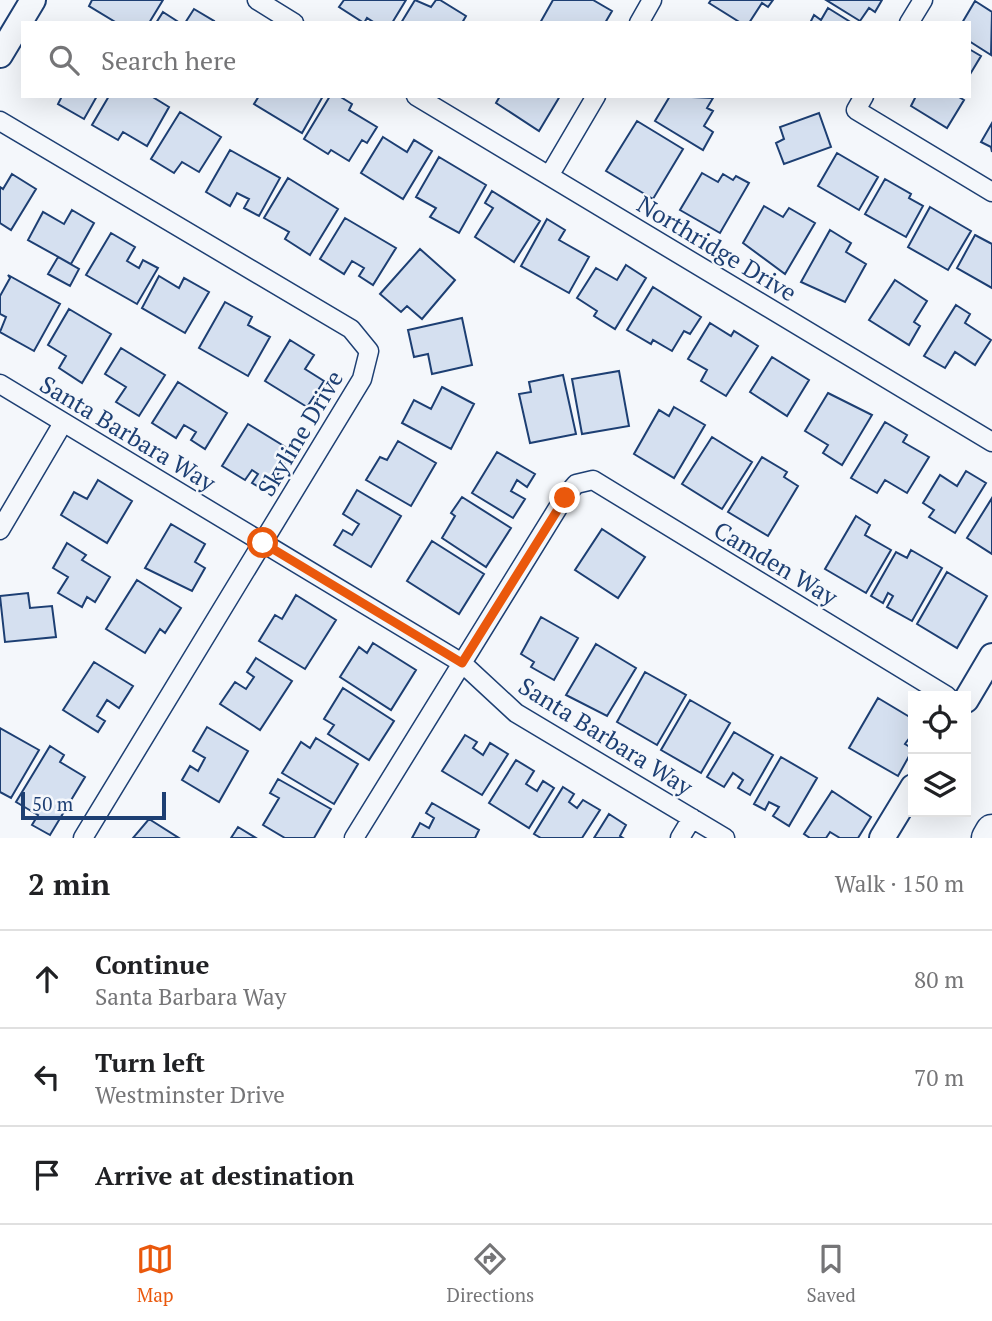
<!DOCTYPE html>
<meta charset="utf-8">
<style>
:root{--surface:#fff;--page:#f2f2f2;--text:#202124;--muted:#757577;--line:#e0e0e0;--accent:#ea580c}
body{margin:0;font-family:"PT Serif",serif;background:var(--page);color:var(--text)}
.controls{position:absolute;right:21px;bottom:21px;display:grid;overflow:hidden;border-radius:0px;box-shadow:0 7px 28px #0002}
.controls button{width:63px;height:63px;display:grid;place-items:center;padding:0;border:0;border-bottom:2px solid var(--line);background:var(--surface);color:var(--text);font:35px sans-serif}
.scale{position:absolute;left:21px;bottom:18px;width:145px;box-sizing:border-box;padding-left:7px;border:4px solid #1d3f73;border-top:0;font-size:19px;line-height:24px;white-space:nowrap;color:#1d3f73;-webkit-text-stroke:5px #f4f7fb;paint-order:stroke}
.stop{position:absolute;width:21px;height:21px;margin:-16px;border:5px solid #ea580c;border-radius:50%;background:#fff}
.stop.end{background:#ea580c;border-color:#fff;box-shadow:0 2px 7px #0008}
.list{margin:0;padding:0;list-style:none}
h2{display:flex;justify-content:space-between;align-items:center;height:91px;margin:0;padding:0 28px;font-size:30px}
h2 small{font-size:23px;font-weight:400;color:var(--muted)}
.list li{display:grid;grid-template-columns:46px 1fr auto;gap:21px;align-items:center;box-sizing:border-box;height:98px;padding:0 28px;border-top:2px solid var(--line)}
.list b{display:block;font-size:26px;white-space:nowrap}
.list p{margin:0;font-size:23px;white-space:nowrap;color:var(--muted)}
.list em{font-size:23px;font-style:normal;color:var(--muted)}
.icon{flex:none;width:38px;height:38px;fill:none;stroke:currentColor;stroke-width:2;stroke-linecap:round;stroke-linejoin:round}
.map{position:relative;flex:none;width:992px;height:838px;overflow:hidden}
.search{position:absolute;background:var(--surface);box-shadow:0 7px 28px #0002;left:21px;right:21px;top:21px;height:77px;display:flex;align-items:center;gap:18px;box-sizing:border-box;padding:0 24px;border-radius:0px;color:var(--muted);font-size:26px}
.sheet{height:385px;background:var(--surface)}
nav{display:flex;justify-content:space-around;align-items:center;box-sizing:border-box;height:98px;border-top:2px solid var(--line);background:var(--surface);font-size:19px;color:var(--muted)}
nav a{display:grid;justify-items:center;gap:4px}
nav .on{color:var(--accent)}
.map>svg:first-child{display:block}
</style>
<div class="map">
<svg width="992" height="838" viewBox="0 0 992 838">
<rect width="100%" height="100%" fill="#f4f7fb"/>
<!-- building -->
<path fill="#d5e0f0" stroke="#1d3f73" stroke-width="2" d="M92 0H163L149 23H117L89 6Z
M344 0H406L392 23H375L367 18 364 23 339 7Z
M415 0 431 7 436 0H440L466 16 462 23H401Z
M553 0H593L612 11 605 23H540Z
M711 0H773L768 7 762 3 749 23H741L709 3Z
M826 0H882L875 12 869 8 860 21Z
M975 1 992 12 991 55 969 41V23H962Z
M828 8 852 23H810L814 15 821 20Z
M194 9 214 21 213 23H185Z
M163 12 180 23H156Z
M969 49 981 56 969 76Z
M62 96H97L84 119 58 104Z
M109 96H151L169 107 147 146 123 132 118 140 92 125Z
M259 96H323L302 133 254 104Z
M330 96H339L352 104 349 110 377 127 367 143 362 140 349 161 331 150 328 154 304 139Z
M500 96H560L539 131 496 103Z
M670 96 713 98 707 108 713 111 704 126 713 132 703 150 655 121Z
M916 96H957L964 100 947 128 911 106Z
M180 112 221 137 199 172 182 162 174 173 151 159Z
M819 113 831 147 784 164 776 143 784 139 780 127Z
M637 121 683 149 653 199 606 171Z
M992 123V152L991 147 981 142Z
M383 137 407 152 414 140 432 151 403 199 361 173Z
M230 150 280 178 259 216 244 208 249 199 237 193 230 206 206 192Z
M837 153 878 177 859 210 818 186Z
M439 157 486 185 459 233 430 217 436 208 416 197Z
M702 173 718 182 723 174 733 180 736 176 749 183 720 233 680 210Z
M12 174 36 189 11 230 0 223V187L3 189Z
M288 178 338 209 310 255 285 239 289 232 264 218Z
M885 179 911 194 909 198 923 206 906 237 865 214Z
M492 191 540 221 514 262 475 237 493 208 485 203Z
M764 206 783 217 789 208 815 223 785 274 743 243Z
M930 207 971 231 948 270 908 247Z
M72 210 94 223 71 264 28 240 43 212 64 224Z
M345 218 396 248 373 285 359 276 364 268 352 261 344 274 320 259Z
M547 219 565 230 559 240 589 257 569 293 521 266Z
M830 230 851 243 846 252 866 264 845 302 801 282Z
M111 233 135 247 127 261 139 268 143 260 158 268 137 304 86 275Z
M975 235 992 244V288L957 268Z
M420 249 455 280 422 319 407 306 401 312 380 294Z
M58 257 79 269 70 286 48 274Z
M626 265 646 278 615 329 594 316 597 311 577 298 596 268 617 280Z
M8 275 60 304 34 351 0 332 6 317 0 314V296L10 278Z
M159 276 179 288 184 278 209 292 185 333 142 308Z
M895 280 927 301 914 322 920 326 909 345 869 320Z
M653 287 701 317 690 334 684 331 672 351 653 340 651 344 627 330Z
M225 302 252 317 248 325 270 337 248 376 199 348Z
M956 305 970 314 965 323 991 340 975 365 955 352 945 368 924 356Z
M69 309 111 334 82 383 59 368 66 356 48 345Z
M462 318 472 365 432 374 428 354 414 357 408 330Z
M710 323 731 336 734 331 758 346 726 396 701 381 707 370 688 359Z
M290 340 314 355 305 369 324 381 307 407 265 381Z
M121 348 165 375 139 416 116 402 126 387 105 374Z
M772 357 809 380 787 416 750 392Z
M619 371 629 426 582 434 572 379Z
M563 375 576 434 530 443 519 394 531 392 529 382Z
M178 382 227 413 205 449 191 440 196 432 184 425 176 438 152 423Z
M442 387 474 404 451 449 402 423 414 400 431 409Z
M828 393 872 415 842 465 823 453 828 445 805 431Z
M674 407 705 425 674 478 634 454 659 410 669 416Z
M885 422 907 435 903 442 929 457 907 493 885 480 877 493 851 478Z
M248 424 292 451 267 492 252 483 258 474 252 470 245 480 222 466Z
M712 437 752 462 722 509 682 484Z
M398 441 436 463 411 506 366 480 380 457 387 460Z
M497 452 535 474 527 487 517 480 511 491 525 499 513 518 472 493Z
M762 457 787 472 784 477 798 486 768 536 728 512Z
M966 471 986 483 955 533 929 517 934 510 923 503 940 475 957 486Z
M98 480 132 501 107 543 61 515 74 492 87 499Z
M357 490 401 516 371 567 334 545 343 530 352 535 359 524 343 514Z
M462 497 511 528 486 567 442 538 455 516 451 513Z
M992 498V554L967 538Z
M856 516 870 525 865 535 891 550 866 593 825 569Z
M171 524 205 544 195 562 205 568 192 591 145 568Z
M602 529 645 557 618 598 575 570Z
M432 541 484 574 459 614 407 581Z
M67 543 86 555 82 560 110 577 95 602 87 597 82 607 58 593 68 577 53 568Z
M911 550 942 568 912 621 887 607 893 596 888 593 883 603 871 596 896 552 907 558Z
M947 572 987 596 957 648 917 624Z
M137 580 181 608 165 633 160 629 145 653 106 629Z
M28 593 30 608 52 606 56 637 5 642 0 596Z
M296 595 336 620 305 669 259 641 275 615 282 619Z
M541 617 578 638 554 680 531 667 534 662 521 654Z
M373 643 416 670 391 710 340 677 359 647 367 653Z
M596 644 636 668 607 716 566 695Z
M256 658 292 681 260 730 220 704 235 682 246 689 254 677 247 672Z
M94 662 133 686 119 708 107 700 97 716 105 721 98 732 63 710Z
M645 672 686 695 657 745 617 722Z
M343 688 394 721 369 760 328 734 334 725 324 719Z
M878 698 913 719V733L905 744 913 749 898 776 849 748Z
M690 700 730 723 701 773 661 750Z
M207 727 248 751 219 802 182 780 190 766 198 771 205 758 193 751Z
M0 728 39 750 11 798 0 792Z
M734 732 773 755 750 795 738 788 743 780 733 773 724 787 707 777Z
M465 735 477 742 473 748 483 755 490 743 508 754 482 795 442 771Z
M316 738 358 764 334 804 282 773 301 742 310 748Z
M50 746 64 755 60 762 85 777 50 835 32 825 38 815 16 802Z
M781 757 817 778 789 826 773 816 779 807 769 802 765 810 754 804Z
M516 760 534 771 526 784 537 791 543 781 554 788 529 828 489 803Z
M278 779 331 809 314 838H285L263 825 279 798 270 793Z
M563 787 574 794 569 802 577 808 583 800 600 810 582 838H541L534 834Z
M832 791 871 817 858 838H840L830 832 826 838H810L804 834Z
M432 803 479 830 475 838H412L420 823 429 828 434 818 426 813Z
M609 814 626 825 620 836 623 838H594Z
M149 819 179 838H133Z
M238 827 256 838H231Z"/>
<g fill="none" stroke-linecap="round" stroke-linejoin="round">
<defs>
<path id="street" d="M257 0 294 23
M639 23 652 0
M909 23 923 0
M416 96 992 442
M864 96 856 110 992 192
M0 121 351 329 369 351 362 379 83 838
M549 176 596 96
M0 384 462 663 516 713 725 838
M0 530 63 423
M354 838 564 498 576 484 593 480 947 696
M680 838 692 818"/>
<path id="secondary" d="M0 55 33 0
M966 700 992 656
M882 838 913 787"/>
<path id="highway" d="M988 838 992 831"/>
</defs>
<!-- street casing -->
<use href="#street" stroke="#1d3f73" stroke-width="21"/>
<!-- secondary casing -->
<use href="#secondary" stroke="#1d3f73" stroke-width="28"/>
<!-- highway casing -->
<use href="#highway" stroke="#1d3f73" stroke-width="35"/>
<!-- street -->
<use href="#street" stroke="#f4f7fb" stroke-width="18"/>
<!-- secondary -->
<use href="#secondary" stroke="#f4f7fb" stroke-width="24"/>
<!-- highway -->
<use href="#highway" stroke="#f4f7fb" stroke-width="32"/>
</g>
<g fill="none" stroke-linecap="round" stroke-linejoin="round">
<!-- route -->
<path stroke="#ea580c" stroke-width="9" d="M263 543 462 663 565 498"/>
</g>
<g text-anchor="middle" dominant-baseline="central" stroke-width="5" stroke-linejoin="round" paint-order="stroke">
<!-- street labels -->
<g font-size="24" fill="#1d3f73" stroke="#f4f7fb">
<text transform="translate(717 248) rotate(31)">Northridge Drive</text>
<text transform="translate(128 433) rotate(31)">Santa Barbara Way</text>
<text transform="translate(300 433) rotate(-59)">Skyline Drive</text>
<text transform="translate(776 563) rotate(31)">Camden Way</text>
<text transform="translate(606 736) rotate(32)">Santa Barbara Way</text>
</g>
</g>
</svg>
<div class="controls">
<button><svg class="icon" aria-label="locate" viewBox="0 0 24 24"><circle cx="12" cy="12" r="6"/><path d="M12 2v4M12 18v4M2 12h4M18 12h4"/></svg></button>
<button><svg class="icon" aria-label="layers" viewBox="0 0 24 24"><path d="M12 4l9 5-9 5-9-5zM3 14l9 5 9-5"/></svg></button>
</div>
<div class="scale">50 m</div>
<div class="stop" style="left:263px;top:543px"></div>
<div class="stop end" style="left:565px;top:498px"></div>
<div class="search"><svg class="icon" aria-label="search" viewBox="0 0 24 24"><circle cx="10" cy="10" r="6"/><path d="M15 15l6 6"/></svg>Search here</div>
</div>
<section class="sheet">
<h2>2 min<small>Walk · 150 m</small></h2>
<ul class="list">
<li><svg class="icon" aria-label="ahead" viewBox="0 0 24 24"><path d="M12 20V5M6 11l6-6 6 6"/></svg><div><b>Continue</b><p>Santa Barbara Way</p></div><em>80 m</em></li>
<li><svg class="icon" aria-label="left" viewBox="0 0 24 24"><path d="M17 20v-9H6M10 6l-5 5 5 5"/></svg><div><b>Turn left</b><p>Westminster Drive</p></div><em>70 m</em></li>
<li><svg class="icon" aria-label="arrive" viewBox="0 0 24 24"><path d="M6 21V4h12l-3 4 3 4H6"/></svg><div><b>Arrive at destination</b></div></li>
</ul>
</section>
<nav>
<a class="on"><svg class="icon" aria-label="map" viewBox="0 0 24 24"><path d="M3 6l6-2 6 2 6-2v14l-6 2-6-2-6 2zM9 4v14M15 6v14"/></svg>Map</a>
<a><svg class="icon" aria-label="directions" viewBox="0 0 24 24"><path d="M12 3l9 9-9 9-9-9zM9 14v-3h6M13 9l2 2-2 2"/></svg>Directions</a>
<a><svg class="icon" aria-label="saved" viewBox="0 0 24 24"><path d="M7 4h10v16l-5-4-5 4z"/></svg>Saved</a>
</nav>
